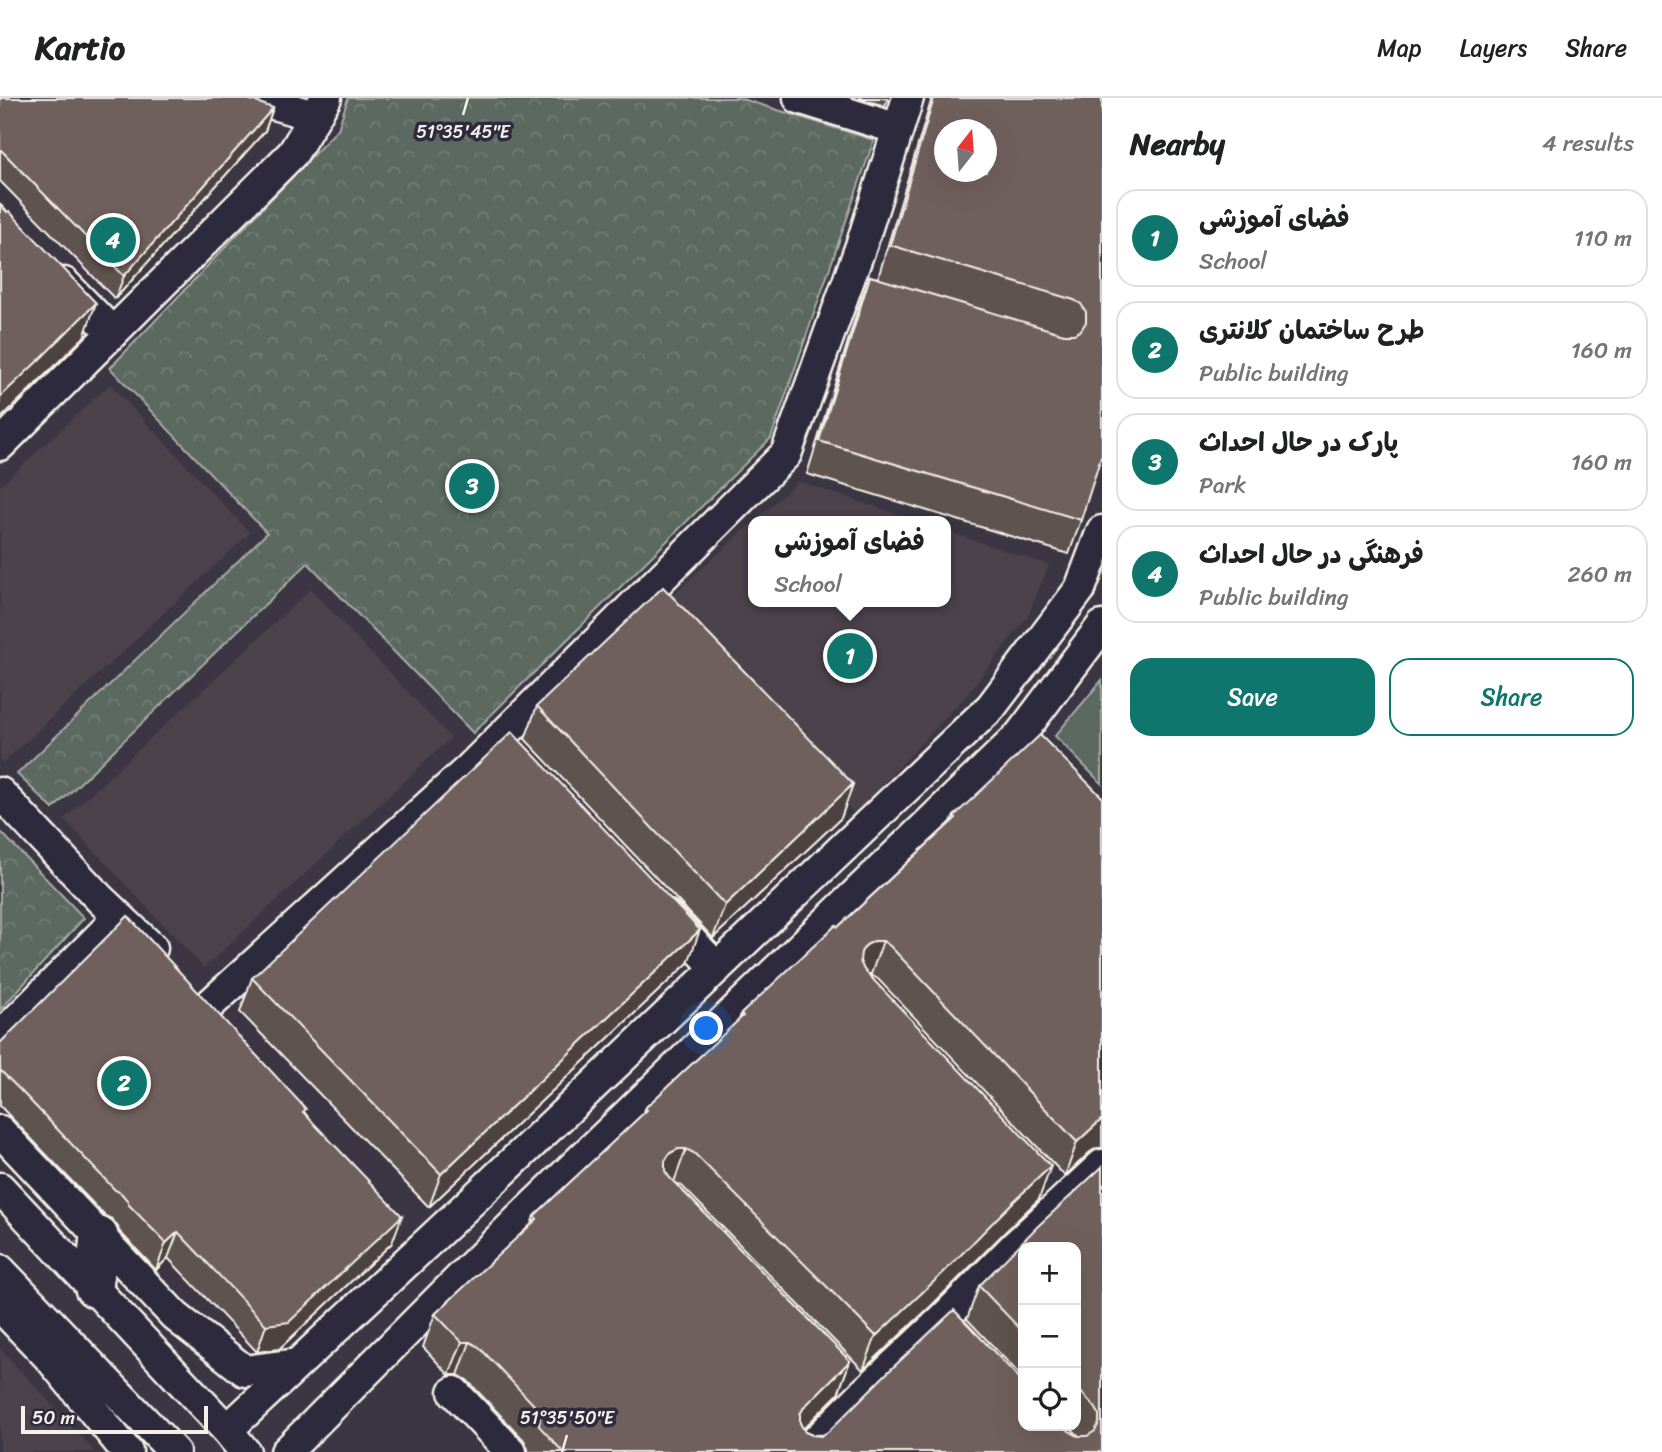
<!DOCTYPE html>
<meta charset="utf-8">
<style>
:root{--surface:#fff;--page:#f6f6f6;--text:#202124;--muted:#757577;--line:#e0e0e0;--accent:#0f766e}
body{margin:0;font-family:Sriracha,"Playpen Sans Arabic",sans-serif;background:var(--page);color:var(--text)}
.controls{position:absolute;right:21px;bottom:21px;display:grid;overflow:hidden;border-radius:14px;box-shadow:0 7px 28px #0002}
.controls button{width:63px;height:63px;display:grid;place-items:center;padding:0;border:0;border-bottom:2px solid var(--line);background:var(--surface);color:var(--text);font:35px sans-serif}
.compass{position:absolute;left:934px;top:21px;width:63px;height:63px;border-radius:50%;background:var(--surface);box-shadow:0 7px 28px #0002;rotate:17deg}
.scale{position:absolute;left:21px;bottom:18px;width:187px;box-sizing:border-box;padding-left:7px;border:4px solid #f4f1e8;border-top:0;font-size:19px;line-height:24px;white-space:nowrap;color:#f4f1e8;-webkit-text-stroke:5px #2f2a3d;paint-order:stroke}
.you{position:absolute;left:707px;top:931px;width:24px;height:24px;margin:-18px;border:5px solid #fff;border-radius:50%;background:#1a73e8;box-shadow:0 0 0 10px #1a73e833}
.badge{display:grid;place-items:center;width:46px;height:46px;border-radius:50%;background:var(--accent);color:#fff;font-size:23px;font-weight:700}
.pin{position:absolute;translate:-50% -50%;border:4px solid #fff;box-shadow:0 2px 7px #0006}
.popup{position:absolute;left:748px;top:418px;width:203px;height:91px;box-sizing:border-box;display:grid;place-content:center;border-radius:14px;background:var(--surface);filter:drop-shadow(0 2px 5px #0005);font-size:23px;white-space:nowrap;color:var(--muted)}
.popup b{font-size:26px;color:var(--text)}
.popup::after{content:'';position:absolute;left:50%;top:100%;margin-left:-14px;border:14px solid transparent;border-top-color:var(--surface)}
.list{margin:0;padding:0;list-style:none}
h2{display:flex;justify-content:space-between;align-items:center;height:91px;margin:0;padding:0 28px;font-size:30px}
h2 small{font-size:23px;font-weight:400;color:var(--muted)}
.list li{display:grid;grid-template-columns:46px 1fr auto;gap:21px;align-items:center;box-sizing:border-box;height:98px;margin:0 14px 14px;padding:0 14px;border:2px solid var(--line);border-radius:21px}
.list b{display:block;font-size:26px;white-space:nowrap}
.list p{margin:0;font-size:23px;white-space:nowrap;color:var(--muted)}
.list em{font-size:23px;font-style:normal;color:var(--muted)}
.actions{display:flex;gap:14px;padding:21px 28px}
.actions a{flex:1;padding:16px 0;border:2px solid var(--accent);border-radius:21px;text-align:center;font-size:24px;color:var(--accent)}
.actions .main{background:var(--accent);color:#fff}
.icon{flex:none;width:38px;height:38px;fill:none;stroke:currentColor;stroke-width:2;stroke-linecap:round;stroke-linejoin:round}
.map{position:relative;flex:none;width:1102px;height:1354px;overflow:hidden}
header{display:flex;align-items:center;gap:42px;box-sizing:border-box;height:98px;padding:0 35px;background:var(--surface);border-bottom:2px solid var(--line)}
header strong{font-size:33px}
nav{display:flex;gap:38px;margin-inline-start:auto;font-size:24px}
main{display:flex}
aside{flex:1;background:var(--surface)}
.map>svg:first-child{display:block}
</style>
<header>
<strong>Kartio</strong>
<nav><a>Map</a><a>Layers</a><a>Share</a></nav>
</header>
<main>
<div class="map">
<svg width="1102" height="1354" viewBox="0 0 1102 1354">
<defs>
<pattern id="park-crowns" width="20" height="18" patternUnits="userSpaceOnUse" patternTransform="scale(1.75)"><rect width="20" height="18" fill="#5b6960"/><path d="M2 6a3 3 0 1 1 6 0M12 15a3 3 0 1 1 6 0" fill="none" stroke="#737f77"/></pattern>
</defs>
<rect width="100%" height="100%" fill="#3c3543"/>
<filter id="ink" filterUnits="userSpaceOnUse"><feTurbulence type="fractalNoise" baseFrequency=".0143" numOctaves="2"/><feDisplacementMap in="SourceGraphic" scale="14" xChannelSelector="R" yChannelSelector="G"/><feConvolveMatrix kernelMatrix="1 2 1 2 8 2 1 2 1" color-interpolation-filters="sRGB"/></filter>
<g filter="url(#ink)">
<!-- built -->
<path fill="#4b424b" d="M110 286 250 435 3 665 0 661V388Z
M798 383 918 423H754Z
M754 423V504H946V433L1049 467 1028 518 966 598 855 716 657 511Z
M311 491 451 640 204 870 64 721Z
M0 1250 95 1354H0Z"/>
<!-- park -->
<path fill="url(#park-crowns)" stroke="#a8ada4" stroke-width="2" d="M348 0H739L874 42 771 340 473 635 308 465 53 711 17 676 267 435 110 270 338 31Z
M0 733 84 820 0 912Z"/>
<!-- pitch -->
<path fill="#5b6960" stroke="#a8ada4" stroke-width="2" d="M1102 582V686L1055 638Z"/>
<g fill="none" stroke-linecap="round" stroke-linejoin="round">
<defs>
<path id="minor" d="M253 0 315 18
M799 0 898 31
M64 185 113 235
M0 347 293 55 326 0
M0 695 100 801 152 850
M666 817 717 870
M206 910 470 670 786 356 862 145 908 0
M0 939 119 819
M0 1033 175 1218 245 1273 297 1266
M0 1090 227 1332 245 1354
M0 1172 174 1354
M0 1208 50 1260 127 1354
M454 1294 511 1354
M227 1332 457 1117 991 609 1080 491 1102 433
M286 1354 518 1122 1020 637 1102 528
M805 1354 863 1296 943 1221 1014 1149 1102 1067"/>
<path id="major" d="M94 1190 99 1138"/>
</defs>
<!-- minor casing -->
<use href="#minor" stroke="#f4f1e8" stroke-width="35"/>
<!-- major casing -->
<use href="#major" stroke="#f4f1e8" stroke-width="42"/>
<!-- minor -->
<use href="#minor" stroke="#2f2a3d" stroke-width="30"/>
<!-- major -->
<use href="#major" stroke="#2f2a3d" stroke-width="37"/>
</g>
<!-- wall -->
<path fill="#5f5350" stroke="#f4f1e8" stroke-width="2" d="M0 0 273 10 265 33 115 201 0 83Z
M858 0H888L885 8Z
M932 0H1102L1081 422 1069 456 807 376 858 211 870 178 878 180Z
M537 608 853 686 841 720 713 840 525 641Z
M1102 699V1050H1097L1090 1054 1065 1078 878 881 869 876 1039 1101 1002 1137 931 1208 863 1272 682 1088 674 1084 850 1263 838 1296 804 1331 805 1334 812 1337 1069 1333 1079 1338 1069 1328H1076V1149H1023V1280L967 1221 979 1188 1102 1069V1354H528V1351L524 1342 467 1282 458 1277H449L423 1249 435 1216 531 1127 534 1118 644 1015 645 1010 739 922 741 916 838 829 951 724 954 718Z
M688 865 429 1109 240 914 252 880Z
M0 945 305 1015 392 1145 279 1251 257 1254 168 1160 156 1172 119 1133 118 1129 112 1121 105 1118 0 1008Z"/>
<!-- shaded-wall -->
<path fill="#4e4341" stroke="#f4f1e8" stroke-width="2" d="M273 10 265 33 115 201 124 178Z
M96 205 84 239 0 321V299Z
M853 686 841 720 713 840 725 807Z
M700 832 688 865 429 1109 441 1076Z
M874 843H883L871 876H862L853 880 861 854 866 847Z
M1102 1021V1050H1097L1090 1054 1065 1078 1077 1044Z
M678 1051H686L674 1084 658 1088 665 1063 670 1055Z
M1051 1068 1039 1101 1002 1137 931 1208 863 1272 876 1238 1014 1103Z
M402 1118 392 1145 279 1251 257 1254 266 1227Z
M178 1134 168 1160 156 1172 166 1145Z
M462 1244H470L458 1277H449Z
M850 1263 838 1296 792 1342 800 1316 804 1309Z"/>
<!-- building -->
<path fill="#6f605d" stroke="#f4f1e8" stroke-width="2" fill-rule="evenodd" d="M0 0H245L273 10 124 178 0 51Z
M934 0H1102V356L1081 422 819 343 870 178 1064 236H1074L1081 232 1086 224V214L1081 206 1074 202 890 147ZM944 32H986V74H944Z
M0 106 7 114 9 113 96 205 40 261 0 299Z
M663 489 853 686 725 807 537 608Z
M512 634 700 832 441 1076 252 880Z
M1040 637 1102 699V1021L1077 1044 890 848 883 843H874L866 847 861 854 860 863 864 872 1051 1068 1014 1103 943 1175 876 1238 694 1055 686 1051H678L670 1055 665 1063V1073L670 1080 850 1263 804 1309 800 1316V1325L805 1334 812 1337 821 1338 829 1333 887 1275 954 1212 1023 1284V1328H1065L1069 1333 1078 1338H1087L1095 1333 1099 1325V1316L1095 1309 1076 1289V1149H1023V1234L979 1188 1038 1128 1102 1069V1354H563L539 1328 540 1317 536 1309 479 1249 470 1244H462L435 1216 537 1121 534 1118 647 1012 645 1010 743 918 741 916 836 827 838 829 956 720 954 718Z
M128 818 306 1011 303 1014 402 1118 289 1224 266 1227 178 1134 166 1145 129 1107 127 1102 121 1095 115 1092 22 994 0 972V945Z"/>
</g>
<!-- ticks -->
<path fill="none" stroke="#f4f1e8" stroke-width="2.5" d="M463 17 468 0M562 1354 567 1337"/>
<g font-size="18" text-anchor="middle" fill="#f4f1e8" stroke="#2f2a3d" stroke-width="7" stroke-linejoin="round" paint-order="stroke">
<text x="463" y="40">51°35'45"E</text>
<text x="567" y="1326">51°35'50"E</text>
</g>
</svg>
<div class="controls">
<button>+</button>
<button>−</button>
<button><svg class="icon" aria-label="locate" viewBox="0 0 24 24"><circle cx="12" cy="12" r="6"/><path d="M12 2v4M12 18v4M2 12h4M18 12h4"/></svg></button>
</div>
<svg class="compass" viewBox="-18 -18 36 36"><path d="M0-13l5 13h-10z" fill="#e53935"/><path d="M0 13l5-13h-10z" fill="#757577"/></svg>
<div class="scale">50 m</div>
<div class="you"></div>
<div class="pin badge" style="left:850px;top:558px">1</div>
<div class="popup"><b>فضای آموزشی</b>School</div>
<div class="pin badge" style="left:124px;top:985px">2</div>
<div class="pin badge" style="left:472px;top:388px">3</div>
<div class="pin badge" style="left:113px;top:142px">4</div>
</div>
<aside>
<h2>Nearby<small>4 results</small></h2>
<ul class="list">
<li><span class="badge">1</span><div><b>فضای آموزشی</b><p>School</p></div><em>110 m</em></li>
<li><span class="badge">2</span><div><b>طرح ساختمان کلانتری</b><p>Public building</p></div><em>160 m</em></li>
<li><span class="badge">3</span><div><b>پارک در حال احداث</b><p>Park</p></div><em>160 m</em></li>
<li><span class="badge">4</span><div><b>فرهنگی در حال احداث</b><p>Public building</p></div><em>260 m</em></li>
</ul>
<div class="actions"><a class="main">Save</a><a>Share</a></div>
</aside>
</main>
